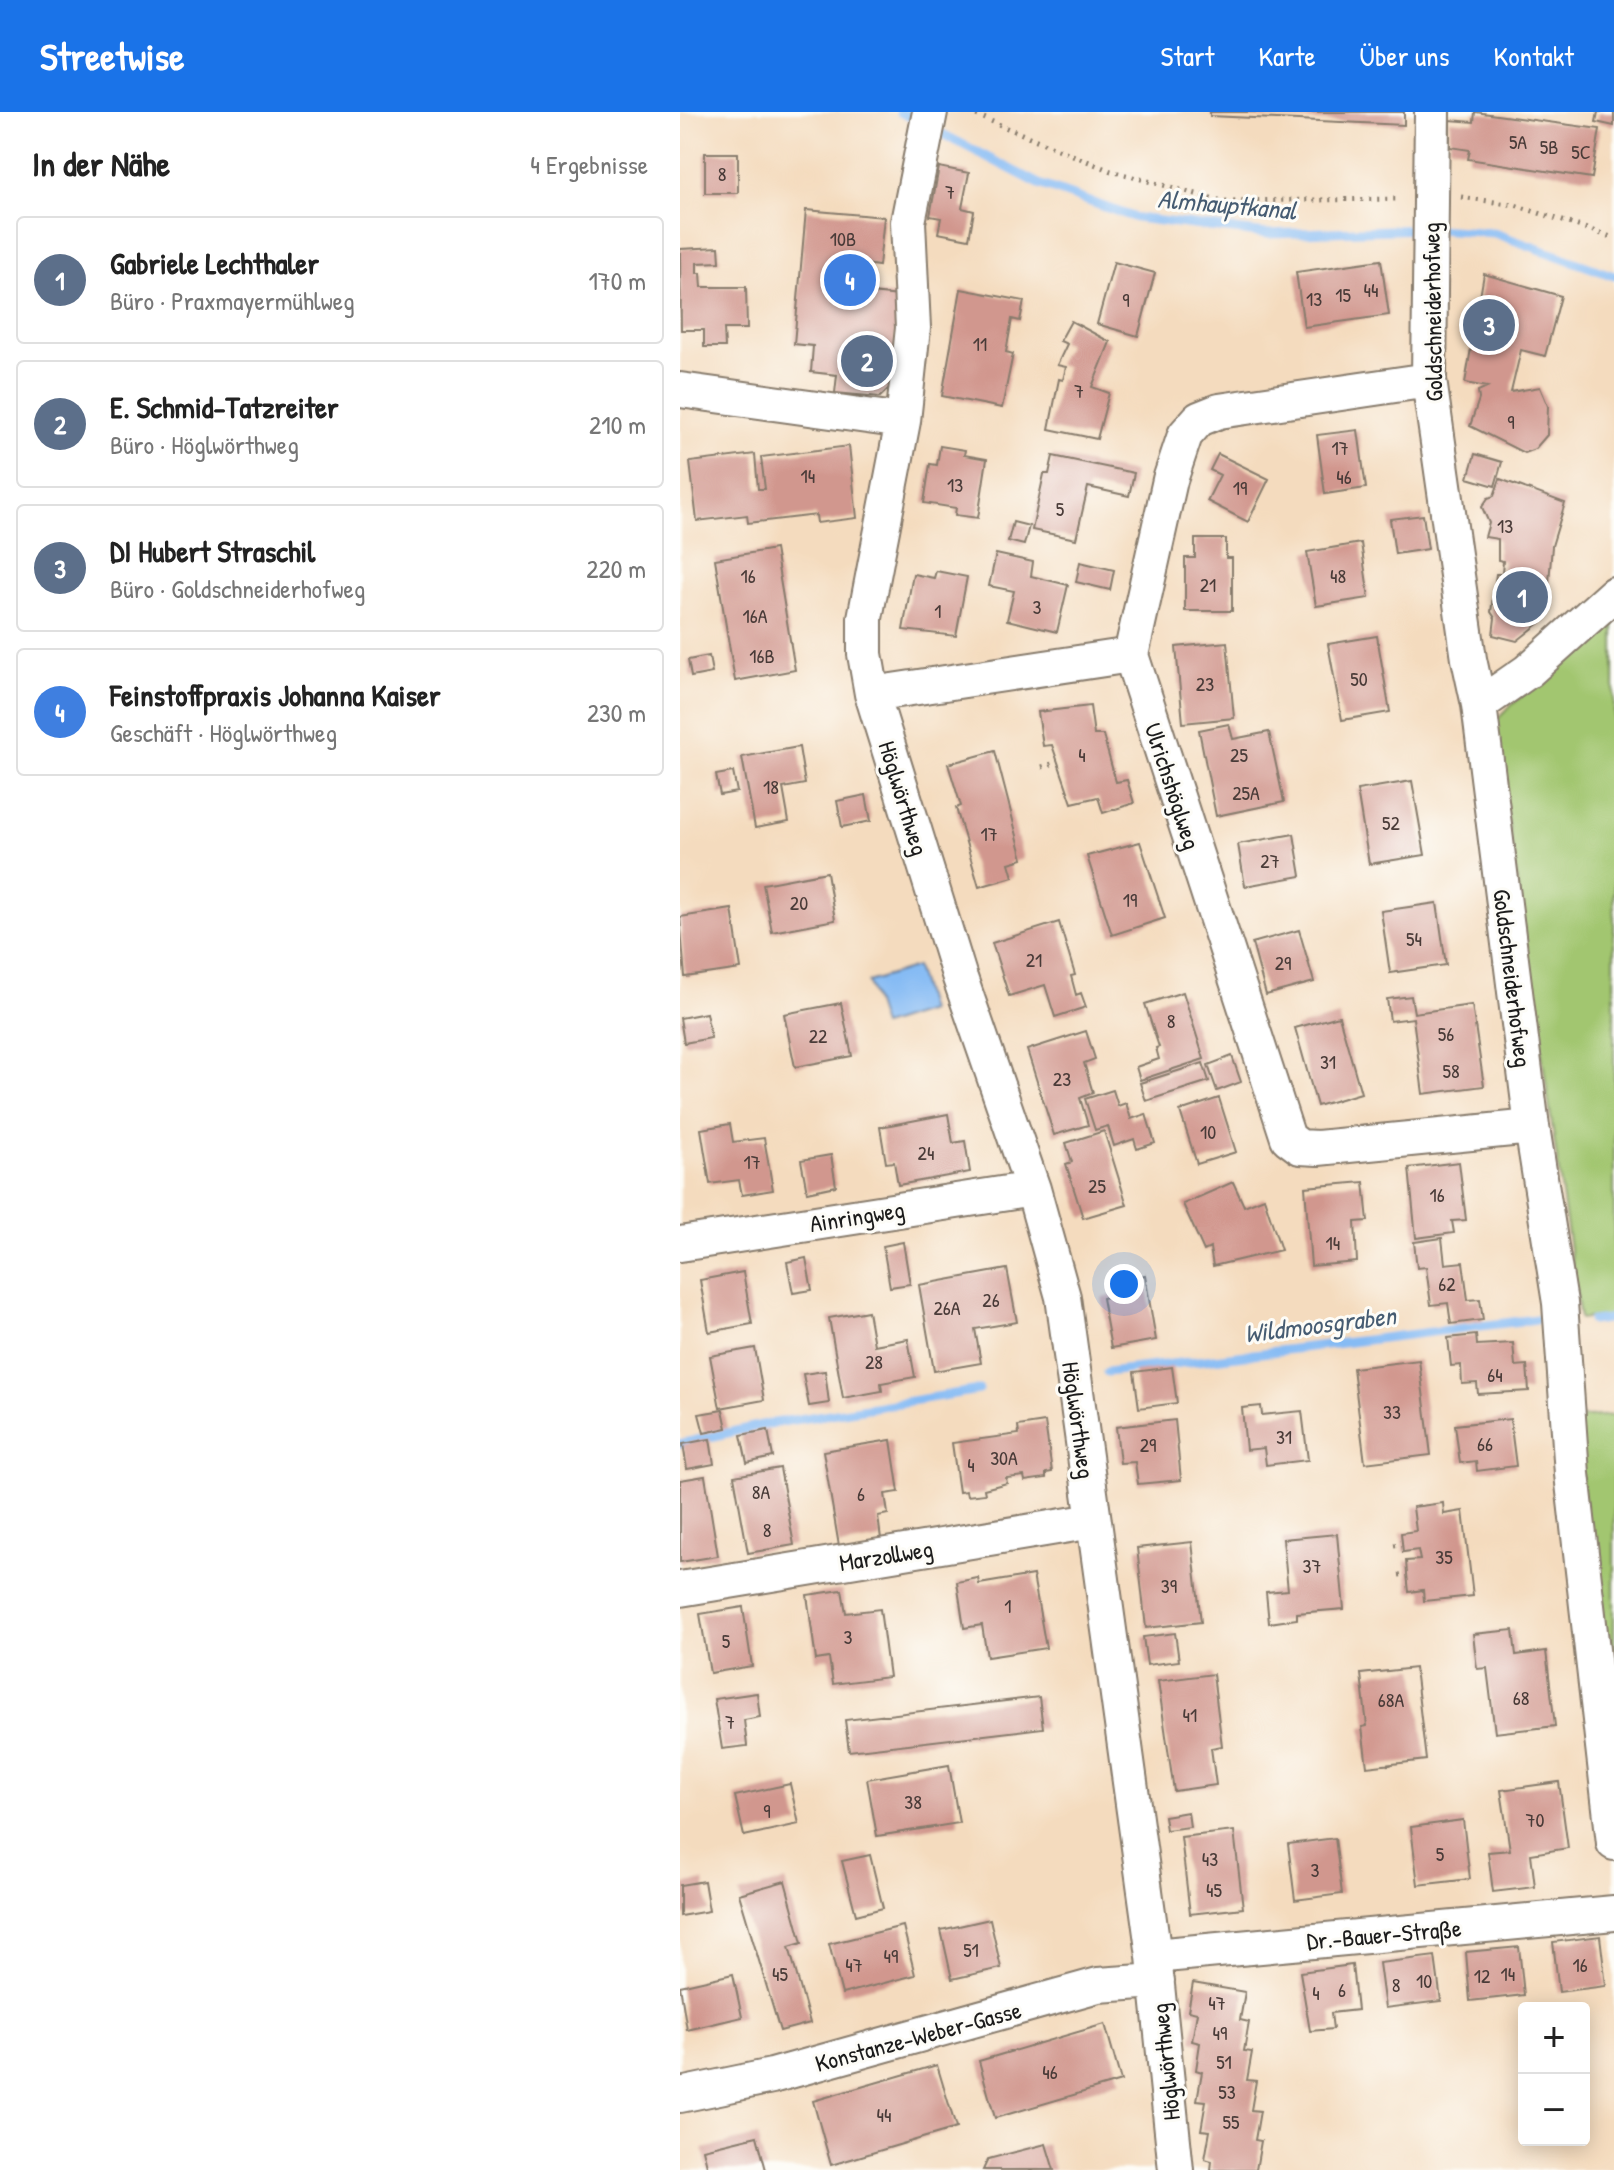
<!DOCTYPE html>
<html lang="de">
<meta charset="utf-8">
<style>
:root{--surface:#fff;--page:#f6f6f6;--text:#222;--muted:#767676;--line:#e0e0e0;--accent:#1a73e8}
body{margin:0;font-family:"Patrick Hand",sans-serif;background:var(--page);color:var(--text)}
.controls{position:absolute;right:24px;bottom:24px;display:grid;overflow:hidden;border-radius:8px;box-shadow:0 4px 20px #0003}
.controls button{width:72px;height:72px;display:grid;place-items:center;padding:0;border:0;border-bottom:2px solid var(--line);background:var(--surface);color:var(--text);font:40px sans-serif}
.you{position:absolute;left:444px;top:1172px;width:28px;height:28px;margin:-20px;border:6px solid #fff;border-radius:50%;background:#1a73e8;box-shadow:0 0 0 12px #1a73e833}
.badge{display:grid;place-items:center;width:52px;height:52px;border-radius:50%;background:var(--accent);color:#fff;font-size:26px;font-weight:700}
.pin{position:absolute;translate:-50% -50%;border:4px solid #fff;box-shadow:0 2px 8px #0006}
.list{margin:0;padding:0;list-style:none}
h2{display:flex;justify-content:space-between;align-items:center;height:104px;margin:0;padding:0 32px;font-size:34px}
h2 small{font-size:26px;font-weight:400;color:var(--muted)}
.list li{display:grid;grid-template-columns:52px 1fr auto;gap:24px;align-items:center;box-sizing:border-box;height:128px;margin:0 16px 16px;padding:0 16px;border:2px solid var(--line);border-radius:8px}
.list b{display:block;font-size:30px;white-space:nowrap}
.list p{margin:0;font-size:26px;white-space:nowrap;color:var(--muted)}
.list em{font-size:26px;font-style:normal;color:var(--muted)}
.map{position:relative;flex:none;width:934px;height:2058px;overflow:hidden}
header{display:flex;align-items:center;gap:48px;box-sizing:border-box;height:112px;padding:0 40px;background:var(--accent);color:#fff}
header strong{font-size:38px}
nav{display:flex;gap:44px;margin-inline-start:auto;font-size:28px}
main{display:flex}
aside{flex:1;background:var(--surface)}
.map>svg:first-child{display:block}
</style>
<header>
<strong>Streetwise</strong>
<nav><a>Start</a><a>Karte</a><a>Über uns</a><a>Kontakt</a></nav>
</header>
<main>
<aside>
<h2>In der Nähe<small>4 Ergebnisse</small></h2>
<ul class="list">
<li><span class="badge" style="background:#5c6f8a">1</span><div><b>Gabriele Lechthaler</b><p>Büro · Praxmayermühlweg</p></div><em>170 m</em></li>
<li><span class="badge" style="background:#5c6f8a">2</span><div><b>E. Schmid-Tatzreiter</b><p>Büro · Höglwörthweg</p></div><em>210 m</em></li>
<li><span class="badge" style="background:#5c6f8a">3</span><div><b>DI Hubert Straschil</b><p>Büro · Goldschneiderhofweg</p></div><em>220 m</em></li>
<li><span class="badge" style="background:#3f7fe0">4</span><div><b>Feinstoffpraxis Johanna Kaiser</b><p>Geschäft · Höglwörthweg</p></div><em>230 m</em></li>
</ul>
</aside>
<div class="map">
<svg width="934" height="2058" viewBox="0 0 934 2058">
<rect width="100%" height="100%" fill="#fdfcf7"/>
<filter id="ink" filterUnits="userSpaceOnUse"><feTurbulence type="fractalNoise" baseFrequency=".0125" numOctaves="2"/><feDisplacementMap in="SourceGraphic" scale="16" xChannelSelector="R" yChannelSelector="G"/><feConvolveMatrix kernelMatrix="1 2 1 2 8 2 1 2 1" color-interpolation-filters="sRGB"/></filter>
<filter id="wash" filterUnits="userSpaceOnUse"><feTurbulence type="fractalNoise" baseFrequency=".006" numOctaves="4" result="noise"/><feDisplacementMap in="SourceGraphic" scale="32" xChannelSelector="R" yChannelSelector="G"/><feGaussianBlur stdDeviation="1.8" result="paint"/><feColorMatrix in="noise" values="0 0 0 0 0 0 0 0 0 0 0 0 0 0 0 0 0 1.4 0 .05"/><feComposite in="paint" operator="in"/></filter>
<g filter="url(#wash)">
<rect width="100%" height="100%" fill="#f4dbbe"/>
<!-- green -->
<path fill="#a2c66f" stroke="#5f7146" stroke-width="2" d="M934 496V1203L900 1207 814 610Z
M934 1303V1659L895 1306Z"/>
<!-- water -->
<path fill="#86bbf4" stroke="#516c88" stroke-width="2" d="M236 855 249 899 202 914 188 870Z"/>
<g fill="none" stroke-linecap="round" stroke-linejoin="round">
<!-- stream -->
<path stroke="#86bbf4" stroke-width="9" d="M220 0 240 10
M253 17 359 72 456 106 587 122 742 117
M757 117 814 121 934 164
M912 1209 934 1206
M427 1260 857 1207
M0 1332 82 1313 299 1278"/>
</g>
<g id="blocks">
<!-- building -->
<path fill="#d1978e" d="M530 0H724V13L530 4Z
M795 0 920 17 912 66 788 47 790 38 770 35V8L794 10Z
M918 0H934V14L916 10Z
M25 41H58V81H25Z
M259 55 289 61 282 96 294 99 289 127 258 121 261 106 250 104Z
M126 98 204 105 199 154 184 152 182 180 219 184 211 274 200 285 155 281 157 263 131 260 133 234 114 232Z
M39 135 40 150 17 151V161H21L22 175H66L67 217H44L45 235H24V218H1L0 137Z
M701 148 709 203 624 215 616 160Z
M434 150 475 161 458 224 417 212Z
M804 162 881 184 865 244 841 238 831 280 860 275 868 294 867 323 855 337 844 341 790 314 799 287 798 279 807 275 785 271Z
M281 177 344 189 340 209 332 207 326 240 333 242 322 296 262 284Z
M391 209 430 230 412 275 429 281 417 327 369 317 379 267 383 268 386 255 377 253 387 232 380 229Z
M678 318 686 376 645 382 637 323Z
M169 334 177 406 137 411 136 403 68 411 67 403 17 409 10 350 75 342 78 377H85L81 345Z
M260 334 285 338 284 343 307 347 298 406 275 403 276 396 244 391 250 352 257 353Z
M538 342 589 367 568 410 527 389 540 363 530 358Z
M795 342 822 350 815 374 788 366Z
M373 344 454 361 449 384 408 375 396 427 352 418 364 362H369Z
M820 367 885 391 872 434 866 506 837 529 813 523 815 506 811 500 816 462H822L823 449 818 448V427L805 425 809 411 802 395 808 386 814 384Z
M743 403 748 437 715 442 710 407Z
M333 410 349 414 344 433 328 429Z
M515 427H546V446H552V499H505V446H515Z
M681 431 689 486 636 494 627 440Z
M95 437 115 558 55 569 35 447Z
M316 442 353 450 351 464 388 473 377 520 327 508 334 479 309 474Z
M400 450 434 458 430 478 396 470Z
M256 459 287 465 276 524 223 518 233 462 254 466Z
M697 524 710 600 662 608 648 532Z
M547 530 554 606 503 611 496 535Z
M29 544 32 561 11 565 8 548Z
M410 594 414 623H423L436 670 447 668 454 691 423 701 418 685 392 691 372 633 363 634 358 600Z
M549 612 553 627 589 620 604 690 536 704 519 618Z
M119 635 125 672 103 676 109 710 75 716 62 645Z
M315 639 343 747 329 751 333 765 299 775 276 696 281 694 268 652Z
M53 660 57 680 40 683 36 663Z
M732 669 745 743 689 752 677 678Z
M186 683 191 709 162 715 157 689Z
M614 722 621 764 565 774 558 732Z
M460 730 485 806 432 823 407 744Z
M147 760 155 808 92 820 83 772Z
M757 791 766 853 710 861 701 799Z
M52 797 61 857 5 865 0 805Z
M379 810 395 863 391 864 396 883 401 881 406 895 375 905 365 873 329 884 312 831Z
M619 818 634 870 586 883 572 831Z
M503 880 524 947 460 968 456 955 479 947 476 936 479 935 465 892Z
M731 884 734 901 792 893 804 974 743 982 733 906 710 909 707 887Z
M161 891 172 944 115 955 104 902Z
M26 901 31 926 4 931 0 906Z
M659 904 681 981 637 994 615 916Z
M406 919 415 947 404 951 413 981 400 986 408 1013 374 1023 347 938Z
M552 944 561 970 537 979 528 953Z
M523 951 529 969 466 989 460 971Z
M433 978 438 994 446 991 451 1007 466 1002 475 1031 457 1037 454 1027 434 1034 428 1014 415 1018 405 987Z
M539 986 556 1040 517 1052 500 999Z
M268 1002 273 1031 285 1029 290 1060 218 1073 214 1050 206 1051 200 1015Z
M50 1012 53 1030 84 1026 93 1078 62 1083 59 1068 30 1072 21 1017Z
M424 1019 447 1093 403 1106 386 1052 392 1050 386 1031Z
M151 1043 156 1074 127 1080 121 1048Z
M779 1050 786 1108 772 1109 774 1121 736 1126 729 1056Z
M553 1070 564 1094 584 1086 601 1138 533 1154 530 1136 524 1139 503 1092Z
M684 1070 688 1109 675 1110 677 1150 631 1154 625 1075Z
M762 1126 765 1152 783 1150 788 1188 800 1187 803 1208 771 1212 768 1191 751 1193 746 1155 737 1156 734 1130Z
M223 1130 230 1172 210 1175 203 1134Z
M126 1146 132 1178 113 1181 107 1150Z
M327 1157 337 1210 295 1217 301 1251 254 1259 239 1173Z
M63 1160 72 1212 29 1220 20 1168Z
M465 1163 476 1228 431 1236 422 1186 435 1183 432 1169Z
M188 1199 194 1233 228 1227 235 1265 201 1271 202 1279 163 1286 149 1206Z
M796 1223 797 1233 833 1231 835 1254 847 1253 849 1279 798 1282 797 1271 782 1272 781 1253 771 1254 768 1226Z
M75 1236 84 1288 40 1296 30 1244Z
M739 1248 751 1343 685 1351 673 1256Z
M492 1255 497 1291 459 1296 454 1260Z
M145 1259 149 1291 129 1294 123 1262Z
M581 1294 582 1303 622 1299 628 1348 586 1353 584 1336 566 1338 562 1296Z
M43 1298 47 1316 24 1321 19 1302Z
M830 1307 836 1354 797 1359 796 1349 780 1351 775 1313Z
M495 1308 501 1368 458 1372 455 1350 440 1351 436 1315Z
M365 1310 372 1360 366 1361V1366L345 1369 344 1364 326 1366 327 1371 304 1377 305 1382 287 1384 286 1379 279 1380 272 1331 339 1322 338 1314Z
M88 1318 93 1345 67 1351 61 1323Z
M30 1327 34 1352 7 1357 3 1332Z
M211 1328 219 1380 205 1382 208 1402 198 1404 201 1427 159 1434 143 1339Z
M100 1356 114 1433 68 1441 54 1364Z
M25 1364 38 1444 0 1450V1368Z
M763 1391 764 1402 783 1399 793 1484 744 1489 743 1478 729 1480 727 1462 726 1449 740 1448 738 1438 723 1440 721 1421 736 1419 733 1395Z
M657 1422 664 1497 617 1501V1507L589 1511 586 1480 608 1478 603 1427Z
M512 1430 521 1510 466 1516 457 1436Z
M353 1463 366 1536 307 1545 302 1513 284 1516 277 1470 298 1466 299 1472Z
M162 1478 166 1501 200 1497 209 1565 153 1572 149 1546 136 1548 127 1483Z
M63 1495 72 1554 30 1561 20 1502Z
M833 1518 836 1543 866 1539 875 1614 815 1621 807 1556 797 1557 793 1522Z
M495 1521 499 1549 467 1553 463 1525Z
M735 1556 746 1648 687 1655 682 1615 687 1614 681 1562Z
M533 1562 542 1634 531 1636 536 1673 494 1679 478 1569Z
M77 1581 80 1605 64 1608 67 1634 42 1637 34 1587Z
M359 1585 363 1616 169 1639 165 1608Z
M269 1653 279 1711 197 1724 187 1667Z
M879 1670 888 1736 851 1742 855 1775 813 1780 808 1740 830 1738 821 1678Z
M110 1672 119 1712 64 1724 55 1684Z
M508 1700 510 1715 486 1718 484 1704Z
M783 1708 790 1767 738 1773 731 1715Z
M554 1719 563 1796 510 1802 501 1725Z
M655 1726 662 1782 615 1788 608 1732Z
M190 1743 203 1796 176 1803 162 1749Z
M24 1769 29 1799 0 1804V1773Z
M105 1769 122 1831 109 1835 130 1911 100 1919 59 1782Z
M310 1807 321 1856 272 1867 261 1818Z
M223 1814 235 1863 162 1882 149 1832Z
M920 1824 926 1874 879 1880 873 1830Z
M839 1835 844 1883 790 1889 786 1840Z
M755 1844 761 1889 705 1896 699 1851Z
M672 1853 677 1898 651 1901 653 1917 630 1919 620 1860Z
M53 1862 62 1905 7 1918 0 1874Z
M513 1871 565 1880 560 1908 569 1910 564 1939 572 1940 567 1968 576 1969 571 1998 580 1999 575 2028 581 2029 576 2058H531L532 2049 525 2047 530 2019 521 2018 526 1989 517 1988 522 1960 516 1958 520 1931 512 1929 517 1901 508 1899Z
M425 1912 441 1969 315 2006 299 1949Z
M257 1953 276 2016 151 2053 133 1989Z
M77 2024 86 2058H28L23 2037Z
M366 2032 374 2058H303L308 2047Z"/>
</g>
</g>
<g filter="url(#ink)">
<use href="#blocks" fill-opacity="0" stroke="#887c6d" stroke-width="2"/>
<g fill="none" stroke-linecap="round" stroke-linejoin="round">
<defs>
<path id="minor" d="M250 0 228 110 233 216 223 309 185 506V542L192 582 280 866 353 1077 383 1185 474 1844 496 2058
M752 0 749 268 789 547 799 593 852 1015 880 1191 892 1362 934 1731
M749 268 539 299 519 307 505 323 490 368 451 543 608 1026 620 1035 638 1036 852 1015
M0 278 223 309
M192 582 451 543
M799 593 848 559 934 482
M0 1132 353 1077
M0 1477 413 1409
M474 1844 934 1801
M0 1983 92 1964 418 1873 477 1869"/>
</defs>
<!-- minor casing -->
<use href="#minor" stroke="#887c6d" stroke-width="38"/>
<!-- path -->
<path stroke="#887c6d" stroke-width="5" stroke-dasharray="2 6" stroke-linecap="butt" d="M289 0 431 59 542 89 719 87
M781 85 835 93 934 126
M362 655 378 650
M714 1433 722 1432
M719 1463 727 1462
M709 1652 710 1660"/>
<!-- minor -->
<use href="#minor" stroke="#fff" stroke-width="34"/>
</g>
</g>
<g text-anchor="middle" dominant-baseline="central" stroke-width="6" stroke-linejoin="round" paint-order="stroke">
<!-- number labels -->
<g font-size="20" fill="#493b38">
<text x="838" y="29">5A</text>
<text x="869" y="34">5B</text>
<text x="901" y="39">5C</text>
<text x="42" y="61">8</text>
<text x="270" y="79">7</text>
<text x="163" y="126">10B</text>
<text x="691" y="177">44</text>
<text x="663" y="182">15</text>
<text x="634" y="186">13</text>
<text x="446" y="187">9</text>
<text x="300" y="231">11</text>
<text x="399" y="278">7</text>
<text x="831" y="309">9</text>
<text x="660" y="335">17</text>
<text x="128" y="363">14</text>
<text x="664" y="364">46</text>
<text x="275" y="372">13</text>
<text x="560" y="375">19</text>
<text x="380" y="396">5</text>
<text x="825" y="413">13</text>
<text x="68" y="463">16</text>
<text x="658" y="463">48</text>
<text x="528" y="472">21</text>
<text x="357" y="494">3</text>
<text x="258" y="498">1</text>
<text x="75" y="503">16A</text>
<text x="82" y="543">16B</text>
<text x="679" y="566">50</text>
<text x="525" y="571">23</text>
<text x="402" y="642">4</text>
<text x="559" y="642">25</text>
<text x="91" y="674">18</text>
<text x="566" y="680">25A</text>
<text x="711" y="710">52</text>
<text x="309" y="721">17</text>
<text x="590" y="748">27</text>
<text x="450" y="787">19</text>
<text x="119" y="790">20</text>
<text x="734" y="826">54</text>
<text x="354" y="847">21</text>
<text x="603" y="850">29</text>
<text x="491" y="908">8</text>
<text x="766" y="921">56</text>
<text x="138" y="923">22</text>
<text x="648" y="949">31</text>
<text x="771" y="958">58</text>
<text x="382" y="966">23</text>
<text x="528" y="1019">10</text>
<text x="246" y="1040">24</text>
<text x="72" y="1049">17</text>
<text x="417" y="1073">25</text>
<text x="757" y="1082">16</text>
<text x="653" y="1130">14</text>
<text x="767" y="1171">62</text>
<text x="311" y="1187">26</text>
<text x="267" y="1195">26A</text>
<text x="194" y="1249">28</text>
<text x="815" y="1262">64</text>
<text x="712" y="1299">33</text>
<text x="604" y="1324">31</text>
<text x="805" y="1331">66</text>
<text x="468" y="1332">29</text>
<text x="324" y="1345">30A</text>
<text x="291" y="1352">4</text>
<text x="81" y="1379">8A</text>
<text x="181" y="1381">6</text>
<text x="87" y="1417">8</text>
<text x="764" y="1444">35</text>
<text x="632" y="1453">37</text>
<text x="489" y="1473">39</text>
<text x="328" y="1493">1</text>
<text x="168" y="1524">3</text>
<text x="46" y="1528">5</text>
<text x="841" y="1585">68</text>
<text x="711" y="1587">68A</text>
<text x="510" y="1602">41</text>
<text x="50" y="1609">7</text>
<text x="233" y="1689">38</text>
<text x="87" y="1698">9</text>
<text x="855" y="1707">70</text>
<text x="760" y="1741">5</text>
<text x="530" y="1746">43</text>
<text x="635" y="1757">3</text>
<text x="534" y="1777">45</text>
<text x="291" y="1837">51</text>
<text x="211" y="1843">49</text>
<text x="174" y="1852">47</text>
<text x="900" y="1852">16</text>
<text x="100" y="1861">45</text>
<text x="828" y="1861">14</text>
<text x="802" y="1863">12</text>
<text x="744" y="1868">10</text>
<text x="716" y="1872">8</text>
<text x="662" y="1877">6</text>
<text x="636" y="1880">4</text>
<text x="537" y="1890">47</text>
<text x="540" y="1920">49</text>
<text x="544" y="1949">51</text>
<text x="370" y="1959">46</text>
<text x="547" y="1979">53</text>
<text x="204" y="2002">44</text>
<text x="551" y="2009">55</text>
</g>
<!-- street labels -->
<g font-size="24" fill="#1c1c1c" stroke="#fdfcf7">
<text transform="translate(752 200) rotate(-91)">Goldschneiderhofweg</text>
<text transform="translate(493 674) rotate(72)">Ulrichshöglweg</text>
<text transform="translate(224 686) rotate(73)">Höglwörthweg</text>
<text transform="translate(833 866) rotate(83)">Goldschneiderhofweg</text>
<text transform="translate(177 1104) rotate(-9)">Ainringweg</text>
<text transform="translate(399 1308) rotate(82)">Höglwörthweg</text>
<text transform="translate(206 1443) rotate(-9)">Marzollweg</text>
<text transform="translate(704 1822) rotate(-5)">Dr.-Bauer-Straße</text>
<text transform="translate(238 1924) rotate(-15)">Konstanze-Weber-Gasse</text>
<text transform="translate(485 1950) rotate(-96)">Höglwörthweg</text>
</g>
<!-- water labels -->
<g font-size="26" font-style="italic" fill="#465c72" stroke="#fdfcf7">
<text transform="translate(547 92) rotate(5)">Almhauptkanal</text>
<text transform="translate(640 1212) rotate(-7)">Wildmoosgraben</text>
</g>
</g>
</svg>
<div class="controls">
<button>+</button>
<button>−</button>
</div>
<div class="you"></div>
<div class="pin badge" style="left:842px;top:485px;background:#5c6f8a">1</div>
<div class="pin badge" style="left:187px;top:249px;background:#5c6f8a">2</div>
<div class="pin badge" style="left:809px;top:213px;background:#5c6f8a">3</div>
<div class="pin badge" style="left:170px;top:168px;background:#3f7fe0">4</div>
</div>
</main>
